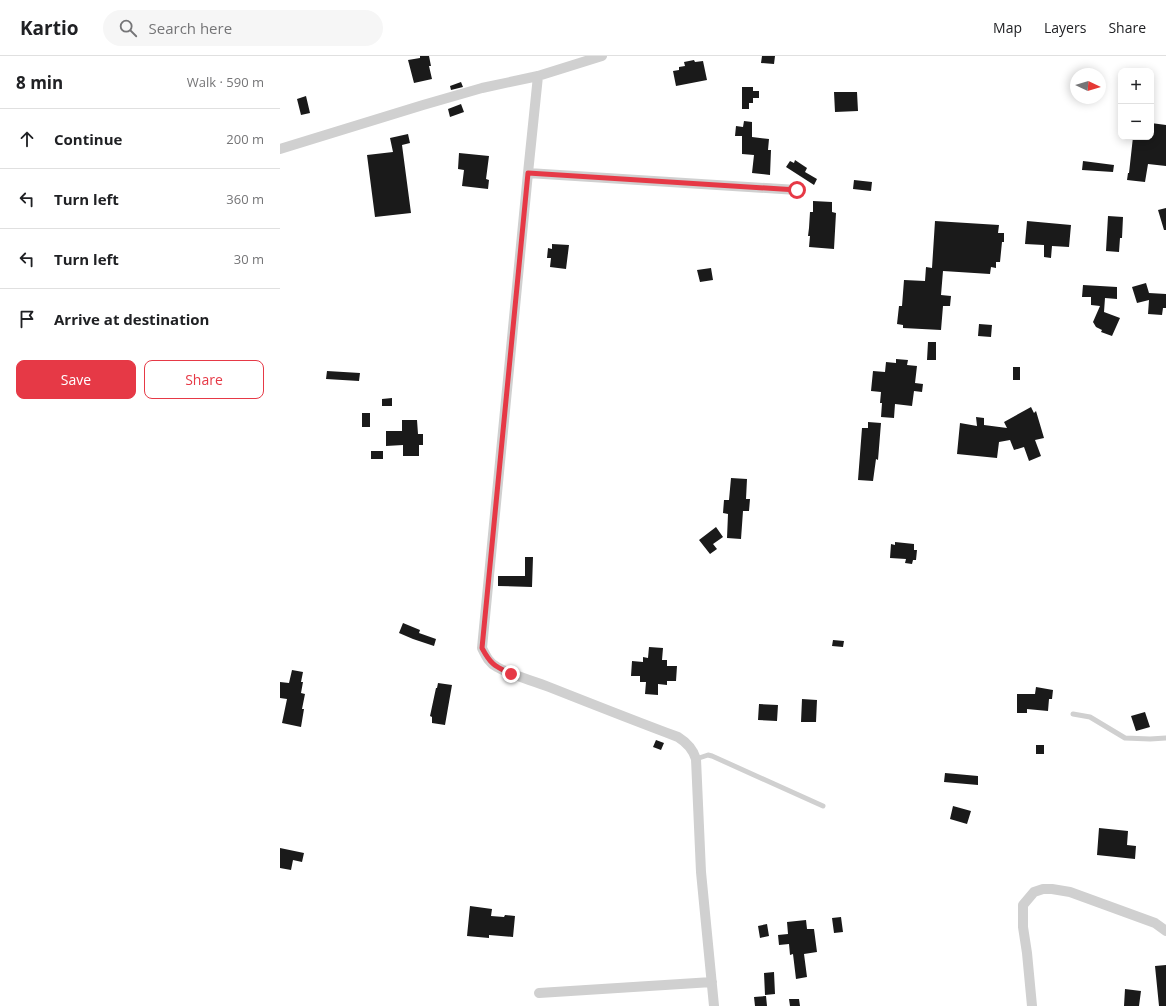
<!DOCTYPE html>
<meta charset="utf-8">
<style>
:root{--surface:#fff;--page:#f6f6f6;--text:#202124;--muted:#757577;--line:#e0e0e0;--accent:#e63946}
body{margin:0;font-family:"Open Sans",sans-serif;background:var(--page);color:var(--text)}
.controls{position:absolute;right:12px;top:12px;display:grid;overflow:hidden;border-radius:8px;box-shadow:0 2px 10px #0003}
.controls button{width:36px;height:36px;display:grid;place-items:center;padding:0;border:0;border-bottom:1px solid var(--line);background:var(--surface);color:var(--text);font:20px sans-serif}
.compass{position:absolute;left:790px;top:12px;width:36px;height:36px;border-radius:50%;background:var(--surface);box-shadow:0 2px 10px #0003;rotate:94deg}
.stop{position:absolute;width:12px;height:12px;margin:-9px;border:3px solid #e63946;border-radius:50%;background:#fff}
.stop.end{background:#e63946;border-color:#fff;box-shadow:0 1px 4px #0008}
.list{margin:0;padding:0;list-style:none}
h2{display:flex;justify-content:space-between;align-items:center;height:52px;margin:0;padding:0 16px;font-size:17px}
h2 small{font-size:13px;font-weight:400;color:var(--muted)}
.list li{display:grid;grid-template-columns:26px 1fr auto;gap:12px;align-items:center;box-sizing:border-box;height:60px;padding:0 16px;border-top:1px solid var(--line)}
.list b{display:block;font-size:15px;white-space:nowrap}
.list em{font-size:13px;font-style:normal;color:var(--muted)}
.actions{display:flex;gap:8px;padding:12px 16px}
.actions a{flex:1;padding:9px 0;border:1px solid var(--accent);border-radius:8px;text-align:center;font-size:14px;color:var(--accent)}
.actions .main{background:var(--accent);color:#fff}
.icon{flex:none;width:22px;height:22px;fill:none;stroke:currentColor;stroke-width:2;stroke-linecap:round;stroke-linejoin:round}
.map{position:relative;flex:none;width:886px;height:950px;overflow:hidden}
header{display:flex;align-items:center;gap:24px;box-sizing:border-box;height:56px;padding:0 20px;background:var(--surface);border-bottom:1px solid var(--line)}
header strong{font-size:19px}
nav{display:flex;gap:22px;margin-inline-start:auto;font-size:14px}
.search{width:280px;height:36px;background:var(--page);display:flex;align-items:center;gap:10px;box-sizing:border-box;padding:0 14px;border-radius:22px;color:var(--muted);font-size:15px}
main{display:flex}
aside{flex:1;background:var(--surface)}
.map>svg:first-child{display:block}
</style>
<header>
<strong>Kartio</strong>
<div class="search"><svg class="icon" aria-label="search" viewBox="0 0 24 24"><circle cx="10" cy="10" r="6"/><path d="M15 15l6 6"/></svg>Search here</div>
<nav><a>Map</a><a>Layers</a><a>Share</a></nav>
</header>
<main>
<aside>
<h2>8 min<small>Walk · 590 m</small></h2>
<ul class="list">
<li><svg class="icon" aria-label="ahead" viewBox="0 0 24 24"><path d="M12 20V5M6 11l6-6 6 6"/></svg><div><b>Continue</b></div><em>200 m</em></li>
<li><svg class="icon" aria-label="left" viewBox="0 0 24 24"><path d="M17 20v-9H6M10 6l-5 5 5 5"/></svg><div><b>Turn left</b></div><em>360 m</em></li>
<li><svg class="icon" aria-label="left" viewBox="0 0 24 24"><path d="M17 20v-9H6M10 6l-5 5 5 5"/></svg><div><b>Turn left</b></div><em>30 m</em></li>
<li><svg class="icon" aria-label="arrive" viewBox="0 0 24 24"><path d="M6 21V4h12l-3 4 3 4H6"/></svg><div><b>Arrive at destination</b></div></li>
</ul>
<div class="actions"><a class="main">Save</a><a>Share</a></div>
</aside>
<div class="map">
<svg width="886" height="950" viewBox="0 0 886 950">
<rect width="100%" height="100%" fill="#fff"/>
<!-- building -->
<path fill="#1a1a1a" d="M140 0H149L151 10H149L152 23 134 27 128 4 140 2Z
M482 0H495L494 8 481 7Z
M414 4 415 6 423 5 427 24 396 30 393 15 399 14V11L405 10 404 6Z
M181 26 183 31 171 34 170 30Z
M462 31H473V35H479V42H473V47H469V53H462Z
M554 36H577L578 55 555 56Z
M26 40 30 57 21 59 17 43Z
M181 48 184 56 170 61 168 53Z
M464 65 472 66V81L489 83 488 94H491L490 119 472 117 474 99 462 98V80H455L456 70 463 71Z
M871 67 886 69V110L868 108 865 126 847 124 848 117H849L853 81H871Z
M128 78 130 87 122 89 131 157 95 161 87 99 113 96 110 82Z
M179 97 209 100 206 123 209 124 208 133 182 130 184 114 178 113Z
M515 104 527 112 525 116 537 123 534 129 506 111 510 105 514 107Z
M803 105 834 109 833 116 802 114Z
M574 124 592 126 591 135 573 133Z
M533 145 552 146V156L556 157 554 193 529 191 530 180H528L529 172 530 156H533Z
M886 152V174H884L878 154Z
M828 160 843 161 842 182H840L839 196 826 195Z
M655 165 719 169 718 177H724V186H722L720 206H716V212L711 211 710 218 663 215 661 239 671 240 670 250H663L661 274 623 272V269L617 268 619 250H622L624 224 645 225 646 211 652 212Z
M747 165 791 169 789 191 772 190 771 202 764 201V189L745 188Z
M272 188 289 189 286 213 270 211 271 202H267L268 192 272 193Z
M431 212 433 224 420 226 417 214Z
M866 227 869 237 886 238V252H883L882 259 868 258 869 244 857 247 852 231Z
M803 229 837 231V243L825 242 824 256 840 262 832 280 821 276 822 274 816 271 813 266 820 250 811 249V241H802Z
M699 268 712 269 711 281 698 280Z
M648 286H656V304H647Z
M616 303 628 304 627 309 637 310 635 327 643 328 642 336 634 335 632 350 615 348 614 362 601 361 602 347H600L601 336 591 335 593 315 605 316 606 306 616 307Z
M733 311H740V324H733Z
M47 315 80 317 79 325 46 323Z
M112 342V350H102V343Z
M751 351 754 357 756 355 764 382 755 384 761 400 749 405 744 391 734 394 730 384 719 386 717 402 677 398 680 367 697 370 696 361 704 362V369L727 372 724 366Z
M82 357H90V371H82Z
M122 364H137L138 378H143V389H139V400H123V389L106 390V375H122Z
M588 366 601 367 598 404 596 403 593 425 578 424 582 372H588Z
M91 395H103V403H91Z
M451 422 467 423 466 443H470L469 455H463L461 483 447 482 448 458 443 457 444 444H449Z
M436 471 443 481 433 488 437 493 430 498 419 484Z
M615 486 634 488V494H637L636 504H633L632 508 625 507 626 503 610 502 611 488 615 489Z
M245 501H253L252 531 218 530V520H245Z
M123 567 140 574 139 577 156 583 154 590 133 583 119 577Z
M553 584 564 585 563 591 552 590Z
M369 591 383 592 382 604H387V610H397L396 625H387V629L378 628V639L365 638 366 626H360V620H351L352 605 363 606V601L368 602Z
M12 614 23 616 21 626H23L21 637 25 638 22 653H24L21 671 2 667 7 643 0 642V626L9 627Z
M158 627 172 629 165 669 152 667V661L150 660 156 632H157Z
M756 631 773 634 772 643H769L768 655 747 653V657H737V638H755Z
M522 643 537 644 536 666H521Z
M479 648 498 649 497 665 478 664Z
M865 656 870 671 856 675 851 660Z
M376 684 384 687 381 694 373 691Z
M756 689H764V698H756Z
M665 717 698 720V729L664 726Z
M673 750 691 755 687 768 670 763Z
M819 772 848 775 847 789 856 790 855 803 817 799Z
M0 792 24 797 22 806 13 804 11 814 0 812Z
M190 850 212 853 211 860 224 861 225 859 235 860 233 881 209 879V882L187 880Z
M561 861 563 876 554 877 552 862Z
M526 864 527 873H534L537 896 524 898 527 921 516 923 513 898 510 899 509 888 499 889 498 879 508 878 507 866Z
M487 868 489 880 480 882 478 870Z
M886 909V950H879L875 910Z
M494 916 495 938 485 939 484 917Z
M845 933 861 935 859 950H844Z
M486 940 487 950H475L474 941Z
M509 943H519L520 950H510Z"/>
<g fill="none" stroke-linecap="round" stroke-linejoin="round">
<!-- service -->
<path stroke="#d0d0d0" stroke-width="5" d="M793 658 810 661 845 682 870 683 886 682
M416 703 428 699 432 700 543 750"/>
<!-- minor -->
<path stroke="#d0d0d0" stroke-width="10" d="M258 20 248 117 202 592C206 600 209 607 217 611 233 620 252 624 269 631 312 648 355 665 398 681 406 686 413 693 416 703L421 816 434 950
M0 93 143 49 202 32 258 20 322 0
M248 117 517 134
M259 937 432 926
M752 950 747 897 743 871V849L754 836 763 833H772L790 836 875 867 886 875"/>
</g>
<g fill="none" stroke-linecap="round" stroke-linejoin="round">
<!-- route -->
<path stroke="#e63946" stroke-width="5" d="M231 618C215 610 211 609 202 592L248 117 517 134"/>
</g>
</svg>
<div class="controls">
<button>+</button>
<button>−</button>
</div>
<svg class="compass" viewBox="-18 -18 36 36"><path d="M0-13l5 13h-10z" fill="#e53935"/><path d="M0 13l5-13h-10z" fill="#757577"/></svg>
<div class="stop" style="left:517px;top:134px"></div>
<div class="stop end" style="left:231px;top:618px"></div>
</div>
</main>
